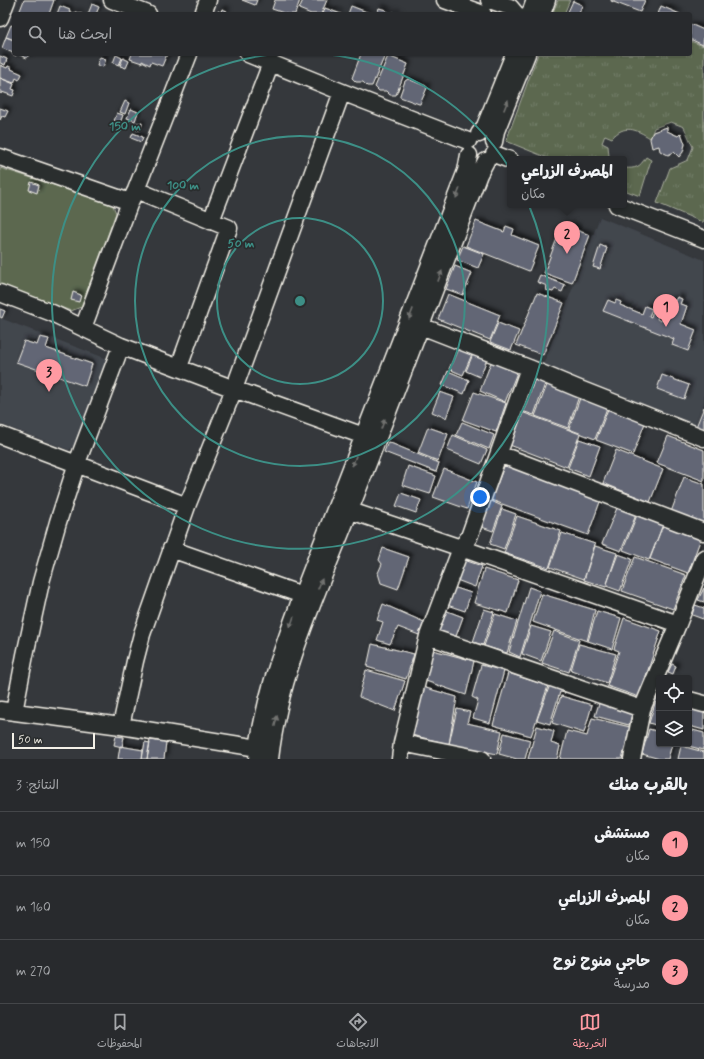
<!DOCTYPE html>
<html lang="ar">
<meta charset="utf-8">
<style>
:root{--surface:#282a2d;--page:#343639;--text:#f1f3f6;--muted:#a5a7aa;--line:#444649;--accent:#ff9aa2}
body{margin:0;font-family:Mynerve,"Playpen Sans Arabic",sans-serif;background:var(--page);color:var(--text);direction:rtl}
.controls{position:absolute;right:12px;bottom:12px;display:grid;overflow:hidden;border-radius:4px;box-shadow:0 1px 3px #0004}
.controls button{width:36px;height:36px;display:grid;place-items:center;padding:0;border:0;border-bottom:1px solid var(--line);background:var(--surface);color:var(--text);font:20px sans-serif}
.scale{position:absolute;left:12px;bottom:10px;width:83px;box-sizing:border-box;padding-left:4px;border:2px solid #f4f1e8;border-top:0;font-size:11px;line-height:14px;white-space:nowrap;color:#f4f1e8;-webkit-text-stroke:3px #2a2d2e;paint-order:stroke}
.you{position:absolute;left:480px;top:497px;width:14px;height:14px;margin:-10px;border:3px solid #fff;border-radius:50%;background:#1a73e8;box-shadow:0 0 0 6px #1a73e833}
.badge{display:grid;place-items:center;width:26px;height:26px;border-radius:50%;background:var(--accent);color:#111;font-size:13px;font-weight:700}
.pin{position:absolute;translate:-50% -33px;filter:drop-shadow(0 1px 2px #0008)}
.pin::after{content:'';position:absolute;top:21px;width:14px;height:12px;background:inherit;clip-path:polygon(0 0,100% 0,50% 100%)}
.popup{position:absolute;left:507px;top:156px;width:120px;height:52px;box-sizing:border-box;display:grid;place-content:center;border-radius:4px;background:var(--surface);filter:drop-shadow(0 1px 3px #0005);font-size:13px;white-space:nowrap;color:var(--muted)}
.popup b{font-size:15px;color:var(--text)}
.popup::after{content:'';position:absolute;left:50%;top:100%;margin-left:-8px;border:8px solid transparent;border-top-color:var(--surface)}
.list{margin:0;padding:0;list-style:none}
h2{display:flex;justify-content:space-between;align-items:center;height:52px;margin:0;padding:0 16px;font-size:17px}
h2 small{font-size:13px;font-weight:400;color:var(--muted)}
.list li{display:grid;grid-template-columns:26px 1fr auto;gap:12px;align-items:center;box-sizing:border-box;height:64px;padding:0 16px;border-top:1px solid var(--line)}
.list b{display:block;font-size:15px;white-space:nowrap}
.list p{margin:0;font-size:13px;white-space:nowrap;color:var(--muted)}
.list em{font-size:13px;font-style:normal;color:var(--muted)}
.icon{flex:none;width:22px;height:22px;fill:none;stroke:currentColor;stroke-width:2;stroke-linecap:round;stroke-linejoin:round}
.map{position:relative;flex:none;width:704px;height:759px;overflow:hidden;direction:ltr}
.search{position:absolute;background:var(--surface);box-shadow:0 1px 3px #0004;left:12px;right:12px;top:12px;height:44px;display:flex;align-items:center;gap:10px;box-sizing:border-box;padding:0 14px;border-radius:4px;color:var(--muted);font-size:15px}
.sheet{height:244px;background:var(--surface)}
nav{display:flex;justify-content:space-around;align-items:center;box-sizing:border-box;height:56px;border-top:1px solid var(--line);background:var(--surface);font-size:11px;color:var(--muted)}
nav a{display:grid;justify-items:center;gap:2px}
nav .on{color:var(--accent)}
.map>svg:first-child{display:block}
</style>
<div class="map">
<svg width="704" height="759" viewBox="0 0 704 759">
<defs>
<pattern id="grass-tufts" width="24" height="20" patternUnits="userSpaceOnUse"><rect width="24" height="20" fill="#5b6850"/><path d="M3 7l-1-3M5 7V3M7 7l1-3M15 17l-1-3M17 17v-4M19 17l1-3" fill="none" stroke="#737e69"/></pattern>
<filter id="shadow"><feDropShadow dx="3" dy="-3" stdDeviation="2" flood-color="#0009"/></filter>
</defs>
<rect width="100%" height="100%" fill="#35383c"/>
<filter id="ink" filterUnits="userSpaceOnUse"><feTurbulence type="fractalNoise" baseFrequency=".025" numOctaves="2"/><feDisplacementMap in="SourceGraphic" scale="8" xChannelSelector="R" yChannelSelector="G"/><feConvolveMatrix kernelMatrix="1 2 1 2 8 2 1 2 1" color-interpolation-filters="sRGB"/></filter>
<g filter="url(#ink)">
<!-- built -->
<path fill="#42464d" d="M600 217 704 260V405L696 426 543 365Z
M0 318 110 360 78 443 69 450 0 424Z"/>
<!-- grass -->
<path fill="url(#grass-tufts)" stroke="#a8ac9c" d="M558 0H570L564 14H558L553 12Z
M690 41 704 46V222H702L657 203 670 168 688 160 693 147 684 127 671 122 654 128 650 138C636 129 624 124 612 138L605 135 602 143 608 146 609 156 610 159H550L506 141 538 54H690Z
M646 157 651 160 640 196 624 190V168C636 169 640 167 646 157Z"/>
<!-- park -->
<path fill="#5b6850" stroke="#a8ac9c" d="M0 168 112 203 116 213 81 307 71 311 0 284Z"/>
<!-- building -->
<path fill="#626675" stroke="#f4f1e8" filter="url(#shadow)" d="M24 0H54L49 14H21L19 13Z
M242 0H257L255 5Z
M275 0H300L295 14H287L272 9Z
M303 0H327L321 14H311L299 9Z
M611 0H645L640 12 611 1Z
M573 1 582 5 579 14H567Z
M92 4 99 7 96 14H88Z
M60 6 70 10 69 12 74 14 75 12 82 14H57Z
M351 6 372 14H348Z
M661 6 680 14H658Z
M325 8 341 14H323Z
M379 8 386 10V11L392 14 393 12 399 14H377Z
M222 9 227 11 225 14H217L218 11 221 12Z
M690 24 704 30 703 45 690 39Z
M11 25 14 26V40L6 37Z
M6 37 14 40V54H29L27 58 17 54 16 56 12 54 13 53 2 48Z
M132 54H167L162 66 151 62 150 65 142 61V63L130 59Z
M361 54H382L385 55 372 86H367L363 82H356L352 78Z
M116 55 122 58 119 65 113 63Z
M0 56 7 59 5 65 0 63Z
M388 56 408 64 396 95H390L386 91H379L375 87Z
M100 57 106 59 103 67 97 65Z
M123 58 129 61 126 68 120 66Z
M0 65 7 68 8 66 12 68 11 69 22 74 19 80 16 78 14 83 0 78Z
M0 78 14 84 12 89 15 90 13 96 2 92 1 94 0 93Z
M408 79 426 86 427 88 420 104H419L400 97V95L405 81Z
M125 101 129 103 125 114 120 112Z
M0 108 8 111 5 117 2 116 0 120Z
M131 109 138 112 135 121 127 118Z
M117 113 123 115 120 123 114 121Z
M114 121 120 124 118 131 111 128Z
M136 123H142L141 130H136Z
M667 127V131L678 136 681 133 685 144 683 152 679 157 674 152 668 155 660 151 659 146 652 148 650 139 653 132Z
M133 133 143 137 141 142 131 138Z
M31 182 39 185 37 193 29 190Z
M476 221 504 232 506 226 514 229 512 235 539 246 529 271 466 246Z
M562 225 569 228 570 225 577 228 576 230 590 235 572 283 544 273Z
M600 245 607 248 600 269 593 267Z
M463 246 484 254 478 268 457 260Z
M455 266 472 273 463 295 446 289Z
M540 275 565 285 562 292 555 289 553 292 546 290 547 286 537 282Z
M73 292 81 295 79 302 71 300Z
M537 293 564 303 543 355 516 345Z
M448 294 500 315 490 340 438 319Z
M677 297 682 299 680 304 687 306 681 324 696 330 688 351 672 345 674 339 603 311 608 300 615 303 616 300 621 302 620 305 642 314 645 306 652 309 649 316 651 317 654 308 660 310 657 319 661 321 670 299 675 301Z
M0 309 5 311 2 318 0 317Z
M498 323 519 331 511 350 490 342Z
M40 337 49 339 46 348 92 364 85 386 16 362 24 341 37 345Z
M459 346 473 352 463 375 449 369Z
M473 354 487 359 480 377 466 371Z
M492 360 518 370 505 402 480 391Z
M448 371 469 380 464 394 442 385Z
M662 375 689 385 684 399 657 389Z
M532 376 546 381 534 415 519 410Z
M547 385 579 396 568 428 535 416Z
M440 392 454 397 446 418 432 412Z
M474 392 506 403 496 432 463 420Z
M580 398 607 408 595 439 569 429Z
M704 407V429L696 427Z
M608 409 645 423 633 454 596 440Z
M519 411 580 434 567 467 507 444Z
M462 422 494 435 489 449 456 435Z
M428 427 448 434 438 461 418 453Z
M453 435 487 450 481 464 447 450Z
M668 436 704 450V481L657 463Z
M579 439 600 446 589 476 568 468Z
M388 442 439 463 436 472 384 452Z
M616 450 663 469 650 502 603 483Z
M505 464 601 499 588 535 491 500Z
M408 466 436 476 430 494 402 485Z
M444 469 477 482 467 509 433 497Z
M684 477 704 484V524L671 512Z
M401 493 421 500 416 513 396 506Z
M489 500 502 506 493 531 479 526Z
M617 508 636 515 621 551 602 544Z
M502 509 516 514 504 549 490 544Z
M637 515 663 525 649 560 623 550Z
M517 516 561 531 549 568 504 553Z
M663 524 701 538 688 573 650 559Z
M562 533 595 544 584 579 550 567Z
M595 546 617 553 606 587 584 580Z
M383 548 409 557 398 589 381 583 378 573 382 564 379 560Z
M618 554 632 559 620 591 606 586Z
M635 557 686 575 673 609 622 591Z
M461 559 482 566 475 587 454 579Z
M484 569 518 580 508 613 474 603Z
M453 587 471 593 465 611 447 605Z
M529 587 540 591 520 657 509 652Z
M704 588V602L698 600Z
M542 594 595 610 587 641 533 622Z
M383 604 424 622 419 635 398 627 390 644 377 640 383 622 377 620Z
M695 605 704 608V615L703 619 692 615Z
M442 609 463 617 455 639 434 631Z
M484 609 494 612 483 645 473 642Z
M597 611 621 618 612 649 588 641Z
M495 614 517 621 507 653 484 646Z
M624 618 661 631 639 697 607 686 619 651 614 649Z
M531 626 551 632 541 661 522 654Z
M554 631 579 640 569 672 542 663Z
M372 644 414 654 406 679 367 667Z
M579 644 616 654 607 683 571 670Z
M429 649 474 661 466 695 423 680Z
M672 664 676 666 673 674 668 672Z
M481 665 504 671 490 723 473 718 478 700 472 697Z
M366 670 405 681 395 711 359 697Z
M508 673 548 686 531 736 493 725Z
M551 682 567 687 565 693 560 692 550 724 537 720Z
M419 686 457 697 449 744 407 734Z
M561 696 592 705 584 733 552 723Z
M657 697H659V726L649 723Z
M600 700 633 710 629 725 595 716Z
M689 703 704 708V730L689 726Z
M457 709 470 712 467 723 502 731 497 754 449 744Z
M592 718 630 727 622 759H560L567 731 587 736Z
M537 726 554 731 551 743 560 746 557 759H528Z
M649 729 659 732V744H672L668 759H660L642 754Z
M689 729 704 733V750L681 744H689Z
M504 733 530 740 525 759H517L499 754Z
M116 736 124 737 122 747 114 745Z
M150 740 166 742 164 759H147Z
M145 742 150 743 147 759H142Z
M120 746 143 750 142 759H118Z
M681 746 704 752V759H678Z"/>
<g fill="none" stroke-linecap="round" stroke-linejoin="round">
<defs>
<path id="minor" d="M112 0 148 14
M445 0 483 14
M489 0 510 7 516 14
M203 14 208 0
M530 14 535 0
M542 14 547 0
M0 18 7 0
M189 54 136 190 130 202 83 328 121 346 234 389 372 439
M248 54 342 92 468 141
M479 134 485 126 514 54
M494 142 496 131 527 54
M494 154 510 160
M0 157 130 202
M136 190 229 228 179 367
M617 205 704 239
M211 221 271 63
M0 293 52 313 83 328
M421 326 529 368 577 388 704 438
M0 435 187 506 234 389 342 92
M499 454 704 532
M339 507 461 548 678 624
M171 549 302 595
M428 636 642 709
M689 700 704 704
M0 710 121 726 258 748
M14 712 25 655 41 582 58 522 77 463 121 346
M121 726 135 661 142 634 187 506
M257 759C262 702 283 648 302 595L466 171 469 155
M270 759C280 670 318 592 350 510 393 398 437 286 479 174L486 161
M400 759 402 743
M482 759 402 743 428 636 461 548 469 537 529 368
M632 759 642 709 678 624 704 558"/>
</defs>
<!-- minor casing -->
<use href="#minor" stroke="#f4f1e8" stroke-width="19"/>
<!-- minor -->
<use href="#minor" stroke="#2a2d2e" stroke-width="16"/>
</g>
<!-- one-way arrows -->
<defs><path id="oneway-solid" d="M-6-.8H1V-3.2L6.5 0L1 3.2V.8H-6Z"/></defs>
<g fill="#71726f">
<use href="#oneway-solid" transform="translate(506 105) rotate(-68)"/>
<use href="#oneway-solid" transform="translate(458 193) rotate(111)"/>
<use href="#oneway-solid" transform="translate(440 276) rotate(-69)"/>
<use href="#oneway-solid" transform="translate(411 314) rotate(111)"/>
<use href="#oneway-solid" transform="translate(383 424) rotate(-69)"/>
<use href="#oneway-solid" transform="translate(354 461) rotate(111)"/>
<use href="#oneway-solid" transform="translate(320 584) rotate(-68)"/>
<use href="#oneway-solid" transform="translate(292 622) rotate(109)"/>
<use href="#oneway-solid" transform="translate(276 721) rotate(-78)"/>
</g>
</g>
<!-- distance rings -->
<g fill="none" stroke="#3d8f86" stroke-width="2">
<circle cx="300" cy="301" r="83"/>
<circle cx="300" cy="301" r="165"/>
<path d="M324 54A248 248 0 1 1 276 54"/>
</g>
<circle cx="300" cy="301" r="6" fill="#3d8f86" stroke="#2a2d2e" stroke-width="2"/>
<g font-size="12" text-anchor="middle" font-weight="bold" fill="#3d8f86" stroke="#2a2d2e" stroke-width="3.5" stroke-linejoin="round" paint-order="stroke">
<text x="125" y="130">150 m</text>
<text x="183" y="189">100 m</text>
<text x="241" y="247">50 m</text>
</g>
</svg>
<div class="controls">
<button><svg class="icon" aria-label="locate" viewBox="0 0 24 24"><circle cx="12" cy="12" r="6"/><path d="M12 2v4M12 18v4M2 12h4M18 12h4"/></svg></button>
<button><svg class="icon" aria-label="layers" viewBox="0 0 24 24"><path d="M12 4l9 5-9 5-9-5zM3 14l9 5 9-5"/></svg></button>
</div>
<div class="scale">50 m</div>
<div class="you"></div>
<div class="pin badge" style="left:666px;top:327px">1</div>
<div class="pin badge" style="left:567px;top:254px">2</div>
<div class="popup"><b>المصرف الزراعي</b>مكان</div>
<div class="pin badge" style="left:49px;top:392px">3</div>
<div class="search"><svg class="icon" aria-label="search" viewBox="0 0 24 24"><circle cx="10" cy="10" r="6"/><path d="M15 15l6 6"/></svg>ابحث هنا</div>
</div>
<section class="sheet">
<h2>بالقرب منك<small>النتائج: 3</small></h2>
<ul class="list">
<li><span class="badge">1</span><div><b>مستشفى</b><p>مكان</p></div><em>150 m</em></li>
<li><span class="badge">2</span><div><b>المصرف الزراعي</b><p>مكان</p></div><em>160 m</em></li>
<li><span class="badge">3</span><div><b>حاجي منوح نوح</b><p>مدرسة</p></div><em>270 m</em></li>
</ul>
</section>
<nav>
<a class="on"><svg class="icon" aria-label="map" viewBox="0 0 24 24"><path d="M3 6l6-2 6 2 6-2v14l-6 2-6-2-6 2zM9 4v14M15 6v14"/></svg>الخريطة</a>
<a><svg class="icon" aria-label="directions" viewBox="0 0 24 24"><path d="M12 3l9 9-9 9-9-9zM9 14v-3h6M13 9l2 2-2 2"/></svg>الاتجاهات</a>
<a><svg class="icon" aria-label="saved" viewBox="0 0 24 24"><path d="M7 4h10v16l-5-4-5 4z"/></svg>المحفوظات</a>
</nav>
